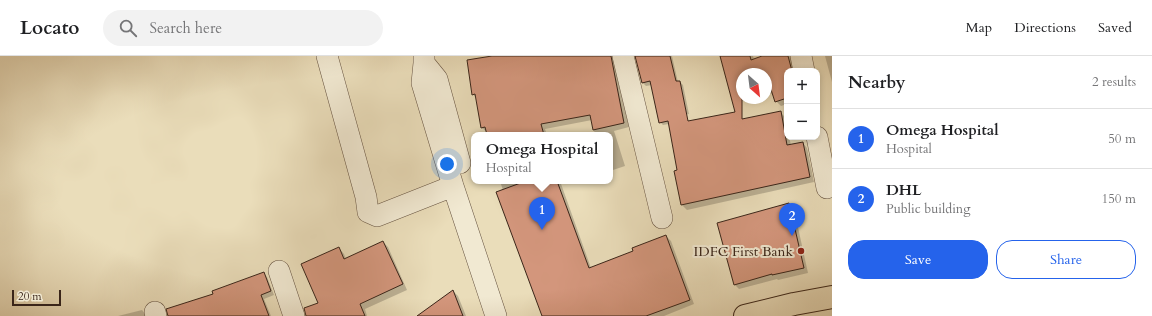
<!DOCTYPE html>
<meta charset="utf-8">
<style>
:root{--surface:#fff;--page:#f2f2f2;--text:#202124;--muted:#757577;--line:#e0e0e0;--accent:#2563eb}
body{margin:0;font-family:Cardo,serif;background:var(--page);color:var(--text)}
.controls{position:absolute;right:12px;top:12px;display:grid;overflow:hidden;border-radius:8px;box-shadow:0 2px 6px #0003}
.controls button{width:36px;height:36px;display:grid;place-items:center;padding:0;border:0;border-bottom:1px solid var(--line);background:var(--surface);color:var(--text);font:20px sans-serif}
.compass{position:absolute;left:736px;top:12px;width:36px;height:36px;border-radius:50%;background:var(--surface);box-shadow:0 2px 6px #0003;rotate:152deg}
.scale{position:absolute;left:12px;bottom:10px;width:49px;box-sizing:border-box;padding-left:4px;border:2px solid #3a2519;border-top:0;font-size:11px;line-height:14px;white-space:nowrap;color:#3a2519;-webkit-text-stroke:3px #f1e9d2;paint-order:stroke}
.you{position:absolute;left:447px;top:108px;width:14px;height:14px;margin:-10px;border:3px solid #fff;border-radius:50%;background:#1a73e8;box-shadow:0 0 0 6px #1a73e833}
.badge{display:grid;place-items:center;width:26px;height:26px;border-radius:50%;background:var(--accent);color:#fff;font-size:13px;font-weight:700}
.pin{position:absolute;translate:-50% -33px;filter:drop-shadow(0 1px 2px #0008)}
.pin::after{content:'';position:absolute;top:21px;width:14px;height:12px;background:inherit;clip-path:polygon(0 0,100% 0,50% 100%)}
.popup{position:absolute;left:471px;top:76px;width:142px;height:52px;box-sizing:border-box;display:grid;place-content:center;border-radius:8px;background:var(--surface);filter:drop-shadow(0 1px 3px #0005);font-size:13px;white-space:nowrap;color:var(--muted)}
.popup b{font-size:15px;color:var(--text)}
.popup::after{content:'';position:absolute;left:50%;top:100%;margin-left:-8px;border:8px solid transparent;border-top-color:var(--surface)}
.list{margin:0;padding:0;list-style:none}
h2{display:flex;justify-content:space-between;align-items:center;height:52px;margin:0;padding:0 16px;font-size:17px}
h2 small{font-size:13px;font-weight:400;color:var(--muted)}
.list li{display:grid;grid-template-columns:26px 1fr auto;gap:12px;align-items:center;box-sizing:border-box;height:60px;padding:0 16px;border-top:1px solid var(--line)}
.list b{display:block;font-size:15px;white-space:nowrap}
.list p{margin:0;font-size:13px;white-space:nowrap;color:var(--muted)}
.list em{font-size:13px;font-style:normal;color:var(--muted)}
.actions{display:flex;gap:8px;padding:12px 16px}
.actions a{flex:1;padding:9px 0;border:1px solid var(--accent);border-radius:16px;text-align:center;font-size:14px;color:var(--accent)}
.actions .main{background:var(--accent);color:#fff}
.icon{flex:none;width:22px;height:22px;fill:none;stroke:currentColor;stroke-width:2;stroke-linecap:round;stroke-linejoin:round}
.map{position:relative;flex:none;width:832px;height:260px;overflow:hidden}
header{display:flex;align-items:center;gap:24px;box-sizing:border-box;height:56px;padding:0 20px;background:var(--surface);border-bottom:1px solid var(--line)}
header strong{font-size:19px}
nav{display:flex;gap:22px;margin-inline-start:auto;font-size:14px}
.search{width:280px;height:36px;background:var(--page);display:flex;align-items:center;gap:10px;box-sizing:border-box;padding:0 14px;border-radius:22px;color:var(--muted);font-size:15px}
main{display:flex}
aside{flex:1;background:var(--surface)}
.map>svg:first-child{display:block}
</style>
<header>
<strong>Locato</strong>
<div class="search"><svg class="icon" aria-label="search" viewBox="0 0 24 24"><circle cx="10" cy="10" r="6"/><path d="M15 15l6 6"/></svg>Search here</div>
<nav><a>Map</a><a>Directions</a><a>Saved</a></nav>
</header>
<main>
<div class="map">
<svg width="832" height="260" viewBox="0 0 832 260">
<rect width="100%" height="100%" fill="#eaddba"/>
<filter id="stains"><feTurbulence type="fractalNoise" baseFrequency=".005" numOctaves="4"/><feColorMatrix values="0 0 0 0 .2 0 0 0 0 .09 0 0 0 0 .02 0 0 0 .5 -.17"/></filter>
<radialGradient id="worn" r=".72"><stop offset=".6" stop-color="#630" stop-opacity="0"/><stop offset="1" stop-color="#630" stop-opacity=".3"/></radialGradient>
<!-- shadow -->
<path fill="#0003" d="M498 0H616L629 71 614 75 625 110 610 115V79H595L592 64 545 73 547 79H488L487 76 482 72 476 42 473 38Z
M636 0H672L678 26H680L683 29 689 58 679 60 680 66 663 69 660 66 652 29 646 30 643 27Z
M721 0H753L754 4 765 0H791L795 15H787V48L781 50 776 45 773 37 766 39V18H742V42H754L737 46Z
M825 0H832V26Z
M780 56 785 61 787 71V81H789L791 89 803 87 807 92 814 126 687 154 682 149 675 116Z
M500 125H560L591 212 635 195 666 180 671 185 694 248 664 260H543Z
M789 148 794 153 808 217 778 224 777 223 739 233 735 229Z
M383 186 388 191 407 234 365 253 367 260H312L319 248 339 192 344 198 346 203Z
M263 217 267 221 274 239 264 243 271 260H170Z
M453 235 458 240 466 260H419Z
M142 254 147 260H118Z"/>
<!-- building -->
<path fill="#d3967c" stroke="#3a2519" d="M492 0H611L624 67 593 74 590 59 541 68 544 79H487L485 71 481 72 475 38 472 39 467 4Z
M635 0H670L676 25H680L688 65 735 56 720 0H750L751 4 762 0H788L792 15H787V42L775 46 766 18H742V63L781 55 787 89 803 86 810 121 681 149 674 115 677 114 668 65 659 67 650 25 642 27Z
M526 125H557L589 212 633 195 632 192 666 179 690 244 646 260H542L496 136Z
M789 147 804 212 772 219V218L734 229 717 167Z
M383 185 403 228 360 248 365 260H306L304 252 318 247 301 208 339 191 344 203Z
M264 216 271 235 261 239 269 260H168L166 253 213 238 212 235Z
M453 234 463 260H417Z"/>
<g fill="none" stroke-linecap="round" stroke-linejoin="round">
<defs>
<path id="minor" d="M327 0 366 141 368 156 377 160 453 130
M424 0V7L422 27 453 130 496 260
M623 0 662 162
M801 0 804 15
M424 7 437 23 460 107
M817 81 827 132
M279 215 294 260
M155 256 156 260"/>
<path id="major" d="M745 260 794 248 832 241"/>
</defs>
<!-- minor casing -->
<use href="#minor" stroke="#665341" stroke-width="22"/>
<!-- major casing -->
<use href="#major" stroke="#3a2519" stroke-width="24"/>
<!-- minor -->
<use href="#minor" stroke="#f1e9d2" stroke-width="21"/>
<!-- major -->
<use href="#major" stroke="#eaddba" stroke-width="22"/>
</g>
<!-- markers -->
<circle fill="#8f2418" stroke="#f1e9d2" stroke-width="1.5" cx="801" cy="195" r="4"/>
<g text-anchor="middle" dominant-baseline="central" stroke-width="4" stroke-linejoin="round" paint-order="stroke">
<!-- poi labels -->
<g font-size="14" fill="#3a2519" stroke="#f1e9d2" text-anchor="end">
<text x="793" y="195">IDFC First Bank</text>
</g>
</g>
<rect width="100%" height="100%" filter="url(#stains)"/>
<rect width="100%" height="100%" fill="url(#worn)"/>
</svg>
<div class="controls">
<button>+</button>
<button>−</button>
</div>
<svg class="compass" viewBox="-18 -18 36 36"><path d="M0-13l5 13h-10z" fill="#e53935"/><path d="M0 13l5-13h-10z" fill="#757577"/></svg>
<div class="scale">20 m</div>
<div class="you"></div>
<div class="pin badge" style="left:542px;top:174px">1</div>
<div class="popup"><b>Omega Hospital</b>Hospital</div>
<div class="pin badge" style="left:792px;top:180px">2</div>
</div>
<aside>
<h2>Nearby<small>2 results</small></h2>
<ul class="list">
<li><span class="badge">1</span><div><b>Omega Hospital</b><p>Hospital</p></div><em>50 m</em></li>
<li><span class="badge">2</span><div><b>DHL</b><p>Public building</p></div><em>150 m</em></li>
</ul>
<div class="actions"><a class="main">Save</a><a>Share</a></div>
</aside>
</main>
